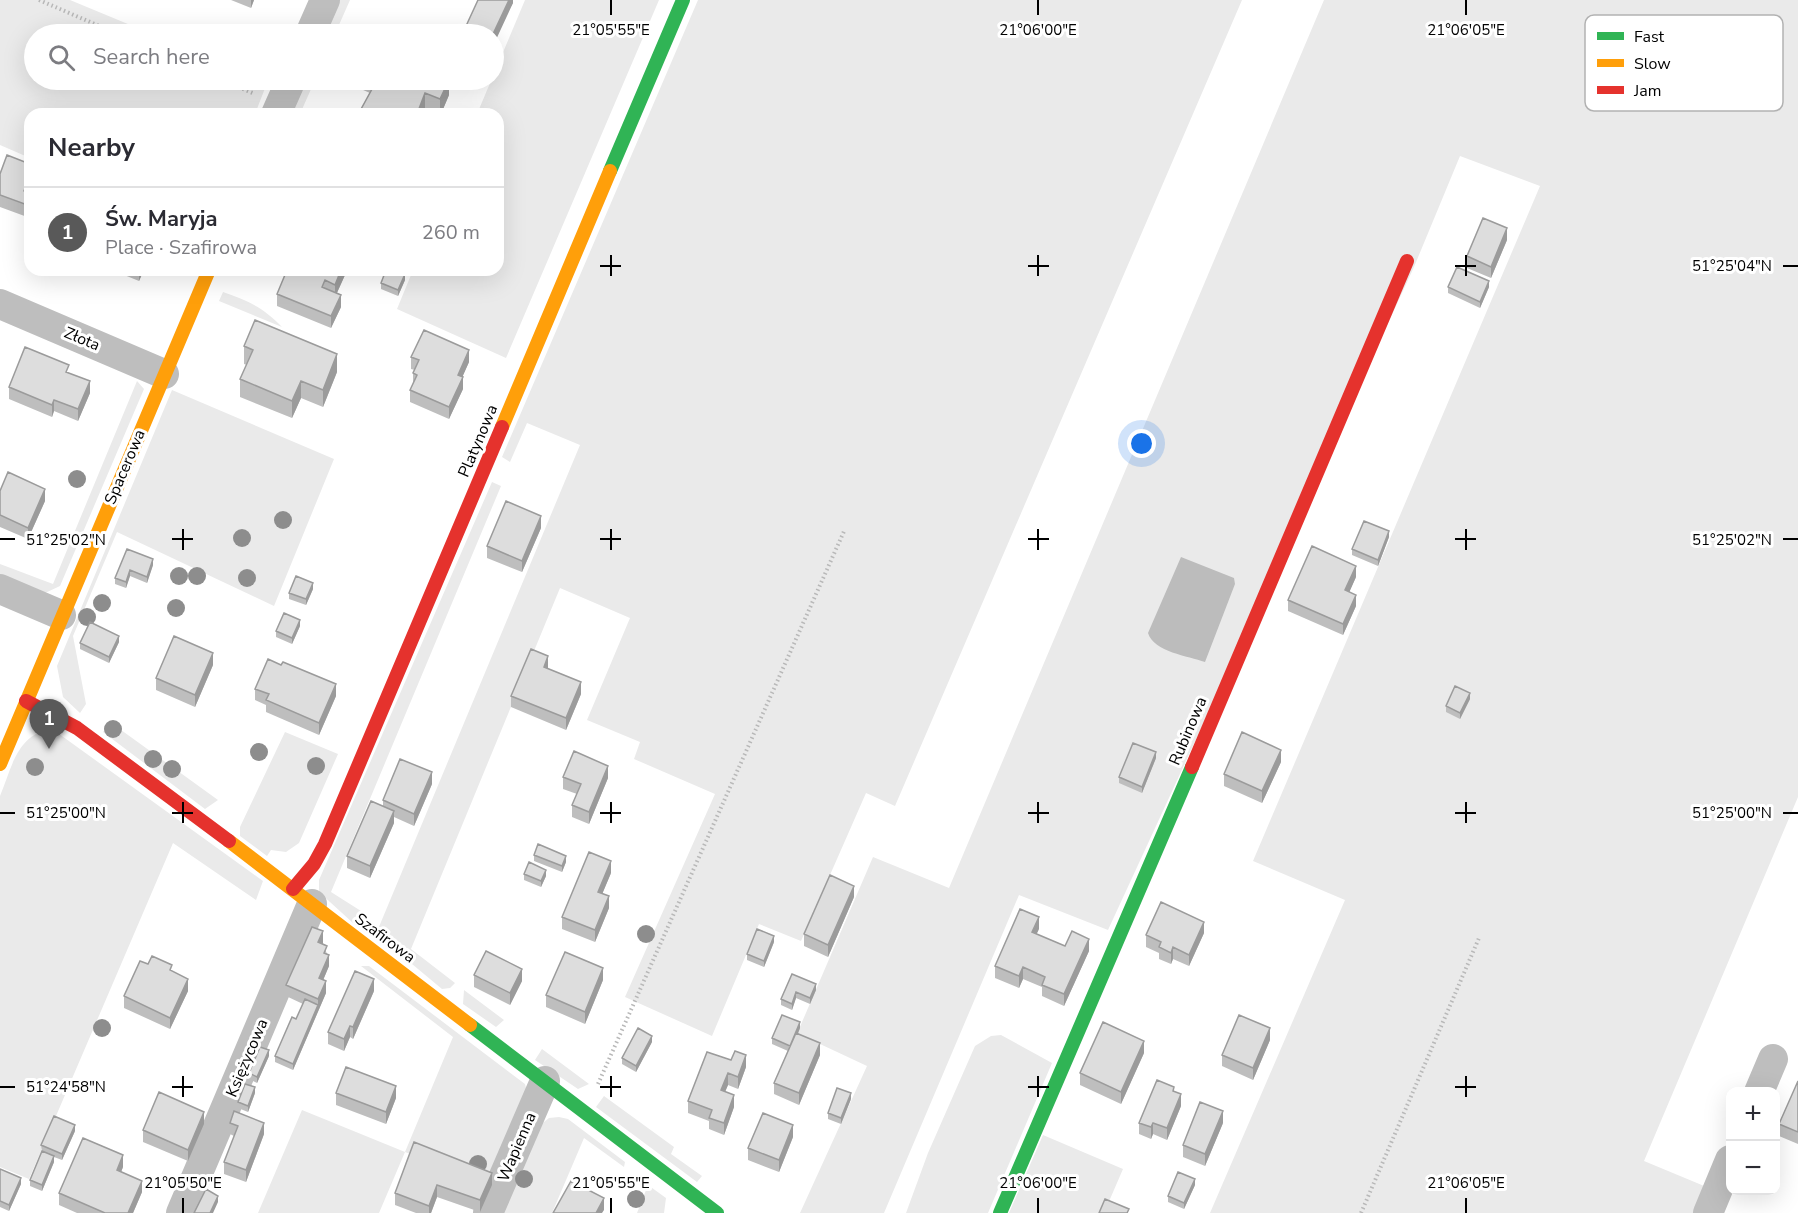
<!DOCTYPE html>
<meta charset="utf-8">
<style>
:root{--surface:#fff;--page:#f2f2f3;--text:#2b2b33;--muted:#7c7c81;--line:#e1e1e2;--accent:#595959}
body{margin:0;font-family:"Nunito Sans",sans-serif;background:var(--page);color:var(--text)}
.controls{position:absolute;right:18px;bottom:18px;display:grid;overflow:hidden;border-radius:12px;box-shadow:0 6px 24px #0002}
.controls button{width:54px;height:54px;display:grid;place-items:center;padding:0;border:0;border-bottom:2px solid var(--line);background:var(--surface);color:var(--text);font:30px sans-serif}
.you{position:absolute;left:1142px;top:444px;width:21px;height:21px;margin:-15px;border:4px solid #fff;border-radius:50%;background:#1a73e8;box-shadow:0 0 0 9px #1a73e833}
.badge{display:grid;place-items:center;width:39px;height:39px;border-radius:50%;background:var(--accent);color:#fff;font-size:20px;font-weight:700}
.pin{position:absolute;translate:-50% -50px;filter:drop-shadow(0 2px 3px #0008)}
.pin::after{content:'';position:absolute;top:32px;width:21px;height:18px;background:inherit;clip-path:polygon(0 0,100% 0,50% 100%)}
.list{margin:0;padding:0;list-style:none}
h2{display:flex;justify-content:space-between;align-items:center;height:78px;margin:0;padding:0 24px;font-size:26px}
h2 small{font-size:20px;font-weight:400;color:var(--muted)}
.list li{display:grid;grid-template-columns:39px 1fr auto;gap:18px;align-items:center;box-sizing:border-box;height:90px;padding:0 24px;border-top:2px solid var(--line)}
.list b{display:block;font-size:22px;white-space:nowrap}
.list p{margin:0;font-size:20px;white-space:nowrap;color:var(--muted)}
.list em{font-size:20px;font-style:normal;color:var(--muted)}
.icon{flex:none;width:33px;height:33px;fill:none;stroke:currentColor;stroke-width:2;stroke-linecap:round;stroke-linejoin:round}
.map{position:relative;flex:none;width:1798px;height:1213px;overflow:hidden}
.search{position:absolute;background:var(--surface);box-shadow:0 6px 24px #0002;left:24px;top:24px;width:480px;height:66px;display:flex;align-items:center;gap:15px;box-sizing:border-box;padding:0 21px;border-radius:33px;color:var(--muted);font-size:22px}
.panel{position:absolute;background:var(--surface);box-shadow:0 6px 24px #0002;left:24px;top:108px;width:480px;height:168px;border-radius:18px}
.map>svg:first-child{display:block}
</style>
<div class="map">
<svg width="1798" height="1213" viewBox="0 0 1798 1213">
<rect width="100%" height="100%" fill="#fff"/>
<!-- green -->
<path fill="#eaeaea" d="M0 0H70L152 34H34V80H258L267 83 255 114H30V158L0 145Z
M337 0H350L335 34H322Z
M525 0H659L506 358 397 309 413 270H498V114H477Z
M698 0H1242L895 806 866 793 801 941 759 924 712 1036 625 997 715 794 634 759 640 742 587 720 630 618 560 588 411 949 455 983 450 988 442 989 376 934 580 445 527 423 510 462 502 457Z
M1324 0H1798V797L1644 1161 1709 1188 1698 1213H1210L1345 900 1253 861 1540 186 1460 156 1414 267 1108 930 1019 895 884 1213H800L867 1066 820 1044 793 1043 873 857 949 888Z
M302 80H315L300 114H286Z
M223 292C247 300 264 308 282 327L219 301Z
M137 381 144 389 60 586 45 593 0 576V564L53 584Z
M172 390 334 459 274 606 117 532 73 636 86 704 80 713 63 697 57 666Z
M492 482 501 486 331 892 361 911 353 923 319 892V880Z
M110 722 218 800 205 809 103 732Z
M46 730 55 731 263 881 256 900 173 843 29 1179 0 1167V796C11 770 16 738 46 730Z
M285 732 338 754 299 843 286 852 271 850 267 856 240 836V827Z
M361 966H369L525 1084 527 1092 492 1185 405 1152 379 1213H258L302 1110 405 1152 453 1037Z
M464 990 504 1020 496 1027 463 1004Z
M1001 1035 1052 1063 988 1213H906L928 1153 975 1046 991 1036Z
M542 1049 589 1084 578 1089 535 1060Z
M604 1096 674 1147 671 1154 702 1176 697 1182 596 1107Z
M559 1117 568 1119 625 1162 624 1167 584 1138 552 1213H498L539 1126 549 1118Z
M1043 1135 1123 1169 1104 1213H1009Z
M648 1185 666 1198 664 1213H637Z"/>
<!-- water -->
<path fill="#bcbcbc" d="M1181 557 1234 578 1235 584 1205 662C1188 656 1154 652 1148 633Z"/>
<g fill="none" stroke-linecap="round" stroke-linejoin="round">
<!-- path -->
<path stroke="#b8b8b8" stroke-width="4" stroke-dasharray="1.5 3" stroke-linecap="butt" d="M39 0 118 34
M222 80 255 94
M598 1084 845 529
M1361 1213 1479 938"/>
<!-- street -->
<path stroke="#bebebe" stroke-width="30" d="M310 34 325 0
M276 114 291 80
M0 304 164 374
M0 589 61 615
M1759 1092 1773 1059
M181 1213 312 904
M488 1213 545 1081
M1708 1213 1730 1160"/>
<!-- fast -->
<path stroke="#30b455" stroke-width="14" d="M610 171 683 0
M470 1025 717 1213
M1000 1213 1192 767"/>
<!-- slow -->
<path stroke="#ff9f0a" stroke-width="14" d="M502 427 610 171
M0 764 209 270
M229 841 470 1025"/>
<!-- jam -->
<path stroke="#e5322d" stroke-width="14" d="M26 701 77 728 229 841
M1192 767 1407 261
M293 889 314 864 325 844 502 427"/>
</g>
<!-- trees -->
<g fill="#8d8d8d">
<circle cx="77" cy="479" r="9"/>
<circle cx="283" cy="520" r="9"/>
<circle cx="242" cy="538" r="9"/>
<circle cx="179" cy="576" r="9"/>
<circle cx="197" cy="576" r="9"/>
<circle cx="247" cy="578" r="9"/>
<circle cx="102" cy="603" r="9"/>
<circle cx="176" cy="608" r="9"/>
<circle cx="87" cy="617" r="9"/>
<circle cx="113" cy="729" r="9"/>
<circle cx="259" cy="752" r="9"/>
<circle cx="153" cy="759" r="9"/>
<circle cx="316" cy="766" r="9"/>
<circle cx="35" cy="767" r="9"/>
<circle cx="172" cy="769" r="9"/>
<circle cx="646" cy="934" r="9"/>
<circle cx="102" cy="1028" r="9"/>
<circle cx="478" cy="1164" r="9"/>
<circle cx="524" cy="1179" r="9"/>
<circle cx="636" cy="1199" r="9"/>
</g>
<!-- wall -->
<path fill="#bebebe" d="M231 0H254L251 8Z
M513 0V3L494 34H466V26Z
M347 80H449V95L441 114H434L425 111 424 114H360V111L370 93 347 83Z
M30 164V188L28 193 30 194V218L0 207V174Z
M1507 240 1491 278 1467 268V256Z
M112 270H144L139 281Z
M273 270H345V275L337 293 341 307 331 328 277 306V294L285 276 273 271Z
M405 280 398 296 381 289V283Z
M1448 287H1489L1480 308 1448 293Z
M244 346 337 372 323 407 301 398 292 418 240 397V379L247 365 244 364Z
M411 357 469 362 462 377 463 389 449 419 410 402V390L413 384V373L415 370 411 369Z
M9 387 90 393 78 421 54 411 52 417 9 399Z
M0 491 45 501 28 539 0 527Z
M541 528 522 572 487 558V546Z
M1389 537 1378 566 1352 555V549Z
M127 549 153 565 147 583 130 576 126 588 115 584V578Z
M1356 577 1349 592 1356 606 1343 635 1288 611V600Z
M313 589 306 605 289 599V593Z
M300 626 292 644 276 637V631Z
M119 642 109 663 80 649V643Z
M213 665 195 707 156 690V678Z
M548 668V669L581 694 566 730 511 707V696Z
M255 689 336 696 319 735 266 712V705L255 700Z
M1470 699 1460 719 1446 712V706Z
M1156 758 1142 793 1119 783V777Z
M1281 762 1262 803 1224 786V774Z
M563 777 608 778 589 824 572 817V805L577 794 563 789Z
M432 784 414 826 394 817V823L370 878 347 868V856L383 807V800Z
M534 855 566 862 562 872 534 861Z
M611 873 602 894 609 908 595 942 562 929V917Z
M524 874 546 876 541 887 524 880Z
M854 897 828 957 804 946V934Z
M1039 929 1036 934 1065 946 1089 951 1064 1006 1042 996V987L1023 979 1019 988 995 978V966Z
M1204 933 1189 966 1173 959 1171 964 1159 959V953L1146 947V935Z
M774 942 764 967 747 960V954Z
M323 943V944L327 954 329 966 323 980 326 993 293 1070 275 1062V1056L296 1019 303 1004 286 996V985Z
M148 964 172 971 188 991 170 1029 124 1008V996Z
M792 974 816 990 810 1004 796 998 792 1010 781 1005V999Z
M474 975 522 981 510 1005 474 987Z
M603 980 585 1024 546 1007V995Z
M374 991 353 1039 350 1037 344 1051 328 1044V1032Z
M800 1028 798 1034 820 1055 799 1105 774 1094V1083L788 1051 772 1044V1038Z
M1270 1040 1253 1080 1222 1066V1055Z
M652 1042 636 1072 622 1064V1058Z
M707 1052 746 1067 738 1089 728 1085 725 1091 734 1107 724 1135 709 1129V1121L688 1113V1101Z
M1144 1053 1121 1104 1080 1085V1073Z
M269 1056 257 1083 249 1079V1073Z
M1798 1081V1144L1779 1136V1124Z
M1174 1091 1181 1106 1167 1140 1153 1134 1151 1139 1139 1134V1123Z
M255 1093 248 1112 238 1108V1102Z
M336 1093 396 1098 386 1124 336 1105Z
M851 1099 841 1124 828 1119V1113Z
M230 1123 264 1134 246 1182 224 1174V1162L234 1136 230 1134Z
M1223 1123 1205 1166 1183 1157V1145Z
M204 1124 188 1161 143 1142V1130Z
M75 1131 62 1160 54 1157V1162L42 1191 30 1186V1180L42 1151 41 1145Z
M793 1137 779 1172 748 1160V1148Z
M414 1142 492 1185 480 1212 437 1197 431 1213H416L395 1205V1193Z
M123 1167 121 1172 142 1192 133 1213H77L59 1205V1193Z
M0 1169 21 1184 9 1211 0 1207Z
M1195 1185 1184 1209 1168 1202V1196Z"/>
<!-- shaded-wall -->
<path fill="#9b9b9b" d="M251 0H254L251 8Z
M509 0H513V3L494 44V34H493Z
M449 80V95L441 114H440V99Z
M425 93V111L424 114H417Z
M30 177V188L24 203V191Z
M1507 228V240L1491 278V267Z
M139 270H144L139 281Z
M341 270H345V275L335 297V285Z
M405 274V280L398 296V290Z
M1489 281V287L1480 308V302Z
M341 295V307L331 328V316Z
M469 350V362L458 387V375Z
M337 354V372L323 407V390Z
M463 377V389L449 419V407Z
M90 381V393L78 421V409Z
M301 381V398L292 418V401Z
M54 400V411L52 417V405Z
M45 489V501L28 539V528Z
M541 516V528L522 572V561Z
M1389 531V537L1378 566V560Z
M153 559V565L147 583V577Z
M1356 566V577L1345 602V590Z
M130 570V576L126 588V582Z
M313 583V589L306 605V599Z
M1356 595V606L1343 635V624Z
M300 620V626L292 644V638Z
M119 636V642L109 663V657Z
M213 653V665L195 707V695Z
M548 656V668L544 679V667Z
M581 682V694L566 730V718Z
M336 684V696L319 735V723Z
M1470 693V699L1460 719V713Z
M1281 750V762L1262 803V791Z
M1156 752V758L1142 793V787Z
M608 766V778L589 824V812Z
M432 772V784L414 826V814Z
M394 811V823L370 878V866Z
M566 856V862L562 872V866Z
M611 861V873L598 904V892Z
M546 870V876L541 887V881Z
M854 886V897L828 957V945Z
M609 896V908L595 942V930Z
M1039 917V929L1032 944V932Z
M1204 922V933L1189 966V955Z
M323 931V943L318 954V942Z
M774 936V942L764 967V961Z
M1089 939V951L1064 1006V994Z
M1173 947V959L1171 964V953Z
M329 955V966L319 990V978Z
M1023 967V979L1019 988V976Z
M603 968V980L585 1024V1012Z
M522 969V981L510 1005V993Z
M188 979V991L170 1029V1018Z
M374 979V991L353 1039V1027Z
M326 981V993L293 1070V1064L318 1005V999Z
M816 984V990L810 1004V998Z
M796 992V998L792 1010V1004Z
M800 1022V1028L790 1052V1046Z
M350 1026V1037L344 1051V1039Z
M1270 1028V1040L1253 1080V1068Z
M652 1036V1042L636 1072V1066Z
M1144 1041V1053L1121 1104V1092Z
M820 1043V1055L799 1105V1093Z
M269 1050V1056L257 1083V1077Z
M746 1055V1067L738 1089V1077Z
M728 1073V1085L721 1102V1090Z
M396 1086V1098L386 1124V1112Z
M255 1087V1093L248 1112V1106Z
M851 1093V1099L841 1124V1118Z
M1181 1094V1106L1167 1140V1128Z
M734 1095V1107L724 1135V1123Z
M1223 1111V1123L1205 1166V1154Z
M204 1112V1124L188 1161V1150Z
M264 1123V1134L246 1182V1170Z
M1153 1123V1134L1151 1139V1127Z
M75 1125V1131L62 1160V1154Z
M793 1125V1137L779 1172V1160Z
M123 1155V1167L117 1182V1170Z
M54 1156V1162L42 1191V1185Z
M492 1173V1185L480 1212V1200Z
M21 1178V1184L9 1211V1205Z
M1195 1179V1185L1184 1209V1203Z
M142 1181V1192L133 1213H128Z
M437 1185V1197L431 1213H429V1206Z
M218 1196V1202L213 1213H210Z
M604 1198V1210L602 1213H596Z"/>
<!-- building -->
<path fill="#ddd" stroke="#9b9b9b" stroke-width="1.5" d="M478 0H509L493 34H486L466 26Z
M377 80H449L440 99 425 93 417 114H363V113L360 111Z
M7 155 30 164V177L24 191 30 194V206L0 195V174Z
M1483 218 1507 228 1491 267 1467 256Z
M1457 267 1489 281 1480 302 1448 287Z
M287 270H341L335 285 325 280 322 287 341 295 331 316 277 294Z
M386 270H395L405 274 398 290 381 283Z
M255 320 337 354 323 390 301 381 292 401 240 379 253 350 244 346Z
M424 330 469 350 458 375 463 377 449 407 410 390 417 375 413 373 419 360 411 357Z
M25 347 69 365 66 372 90 381 78 409 54 400 52 405 9 387Z
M8 472 45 489 28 528 0 515V491Z
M506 501 541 516 522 561 487 546Z
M1364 521 1389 531 1378 560 1352 549Z
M1312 546 1356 566 1345 590 1356 595 1343 624 1288 600Z
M127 549 153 559 147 577 130 570 126 582 115 578Z
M296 576 313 583 306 599 289 593Z
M284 613 300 620 292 638 276 631Z
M90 622 119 636 109 657 80 643Z
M174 636 213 653 195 695 156 678Z
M531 649 548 656 544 667 581 682 566 718 511 696Z
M268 659 281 665 283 662 336 684 319 723 266 700 269 694 255 689Z
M1455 686 1470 693 1460 713 1446 706Z
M1242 732 1281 750 1262 791 1224 774Z
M1133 743 1156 752 1142 787 1119 777Z
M574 751 608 766 589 812 572 805 581 784 563 777Z
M400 759 432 772 414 814 383 800Z
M371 801 394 811 370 866 347 856Z
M538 844 566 856 562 866 534 855Z
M589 852 611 861 598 892 609 896 595 930 562 917Z
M529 862 546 870 541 881 524 874Z
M830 875 854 886 828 945 804 934Z
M1161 902 1204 922 1189 955 1173 947 1171 953 1159 947 1161 942 1146 935Z
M1020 909 1039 917 1032 932 1065 946 1072 931 1089 939 1064 994 1042 985 1045 977 1023 967 1019 976 995 966Z
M312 927 323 931 318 942 327 946 324 953 329 955 319 978 326 981 318 999 286 985Z
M757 929 774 936 764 961 747 954Z
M486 951 522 969 510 993 474 975Z
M565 952 603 968 585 1012 546 995Z
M152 956 172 965 170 970 188 979 170 1018 124 996 140 961 148 964Z
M355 971 374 979 353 1027 350 1026 344 1039 328 1032Z
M792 974 816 984 810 998 796 992 792 1004 781 999Z
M305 999 318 1005 293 1064 275 1056 292 1017 296 1019Z
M782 1015 800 1022 790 1046 772 1038Z
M1239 1015 1270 1028 1253 1068 1222 1055Z
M1103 1022 1144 1041 1121 1092 1080 1073Z
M638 1028 652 1036 636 1066 622 1058Z
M796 1033 820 1043 799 1093 774 1083Z
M260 1047 269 1050 257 1077 249 1073Z
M735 1051 746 1055 738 1077 728 1073 721 1090 734 1095 724 1123 709 1118 712 1110 688 1101 707 1052 731 1060Z
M346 1067 396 1086 386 1112 336 1093Z
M1157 1080 1174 1087 1173 1091 1181 1094 1167 1128 1153 1123 1151 1127 1139 1123Z
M1798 1081V1132L1779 1124Z
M245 1084 255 1087 248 1106 238 1102Z
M837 1088 851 1093 841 1118 828 1113Z
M159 1092 204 1112 188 1150 143 1130Z
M1200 1102 1223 1111 1205 1154 1183 1145Z
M234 1111 264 1123 246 1170 224 1162 238 1126 230 1123Z
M763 1113 793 1125 779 1160 748 1148Z
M54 1116 75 1125 62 1154 41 1145Z
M83 1138 123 1155 117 1170 142 1181 128 1213H105L59 1193Z
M414 1142 492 1173 480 1200 437 1185 429 1206 395 1193Z
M42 1151 54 1156 42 1185 30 1180Z
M0 1169 21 1178 9 1205 0 1201Z
M1178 1172 1195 1179 1184 1203 1168 1196Z
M571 1181 604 1198 596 1213H553Z
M206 1189 218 1196 210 1213H194Z
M1105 1199 1129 1209 1127 1213H1099Z"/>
<!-- ticks -->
<path fill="none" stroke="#000" stroke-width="2" d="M611 0V15M1038 0V15M1466 0V15M611 255V276M1038 255V276M1466 255V276M600 266H621M1028 266H1049M1455 266H1476M1783 266H1798M183 529V550M611 529V550M1038 529V550M1466 529V550M0 539H15M172 539H193M600 539H621M1028 539H1049M1455 539H1476M1783 539H1798M183 802V823M611 802V823M1038 802V823M1466 802V823M0 813H15M172 813H193M600 813H621M1028 813H1049M1455 813H1476M1783 813H1798M183 1076V1097M611 1076V1097M1038 1076V1097M1466 1076V1097M0 1087H15M172 1087H193M600 1087H621M1028 1087H1049M1455 1087H1476M183 1198V1213M611 1198V1213M1038 1198V1213M1466 1198V1213"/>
<g text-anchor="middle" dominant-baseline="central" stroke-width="6" stroke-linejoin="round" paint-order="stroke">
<!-- street labels -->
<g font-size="16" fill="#000" stroke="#fff">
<text transform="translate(82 339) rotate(23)">Złota</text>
<text transform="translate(478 441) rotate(-67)">Platynowa</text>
<text transform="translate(125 467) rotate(-67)">Spacerowa</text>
<text transform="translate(1188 731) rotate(-67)">Rubinowa</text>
<text transform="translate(385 938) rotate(37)">Szafirowa</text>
<text transform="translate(247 1058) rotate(-67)">Księżycowa</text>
<text transform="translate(517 1147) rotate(-67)">Wapienna</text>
</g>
</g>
<!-- legend -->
<rect x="1585" y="15" width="198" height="96" rx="9" fill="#fff" stroke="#b2b2b2" stroke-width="1.5"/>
<rect x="1597" y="32" width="27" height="8" fill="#30b455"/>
<rect x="1597" y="59" width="27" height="8" fill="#ff9f0a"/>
<rect x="1597" y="86" width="27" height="8" fill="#e5322d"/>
<g font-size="16" fill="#000">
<text x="1634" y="42">Fast</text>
<text x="1634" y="69">Slow</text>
<text x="1634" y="96">Jam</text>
</g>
<g font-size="15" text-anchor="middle" fill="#000" stroke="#fff" stroke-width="6" stroke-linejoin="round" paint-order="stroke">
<text x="611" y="35">21°05'55"E</text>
<text x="1038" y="35">21°06'00"E</text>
<text x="1466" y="35">21°06'05"E</text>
<text x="1732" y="271">51°25'04"N</text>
<text x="66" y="545">51°25'02"N</text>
<text x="1732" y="545">51°25'02"N</text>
<text x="66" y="818">51°25'00"N</text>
<text x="1732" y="818">51°25'00"N</text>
<text x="66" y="1092">51°24'58"N</text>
<text x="183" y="1188">21°05'50"E</text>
<text x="611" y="1188">21°05'55"E</text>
<text x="1038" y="1188">21°06'00"E</text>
<text x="1466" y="1188">21°06'05"E</text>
</g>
</svg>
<div class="controls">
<button>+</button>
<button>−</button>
</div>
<div class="you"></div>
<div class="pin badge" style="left:49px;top:749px">1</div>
<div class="search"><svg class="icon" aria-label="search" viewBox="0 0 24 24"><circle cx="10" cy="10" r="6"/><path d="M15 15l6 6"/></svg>Search here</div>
<section class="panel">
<h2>Nearby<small></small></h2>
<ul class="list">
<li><span class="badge">1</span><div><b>Św. Maryja</b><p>Place · Szafirowa</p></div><em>260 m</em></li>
</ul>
</section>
</div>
